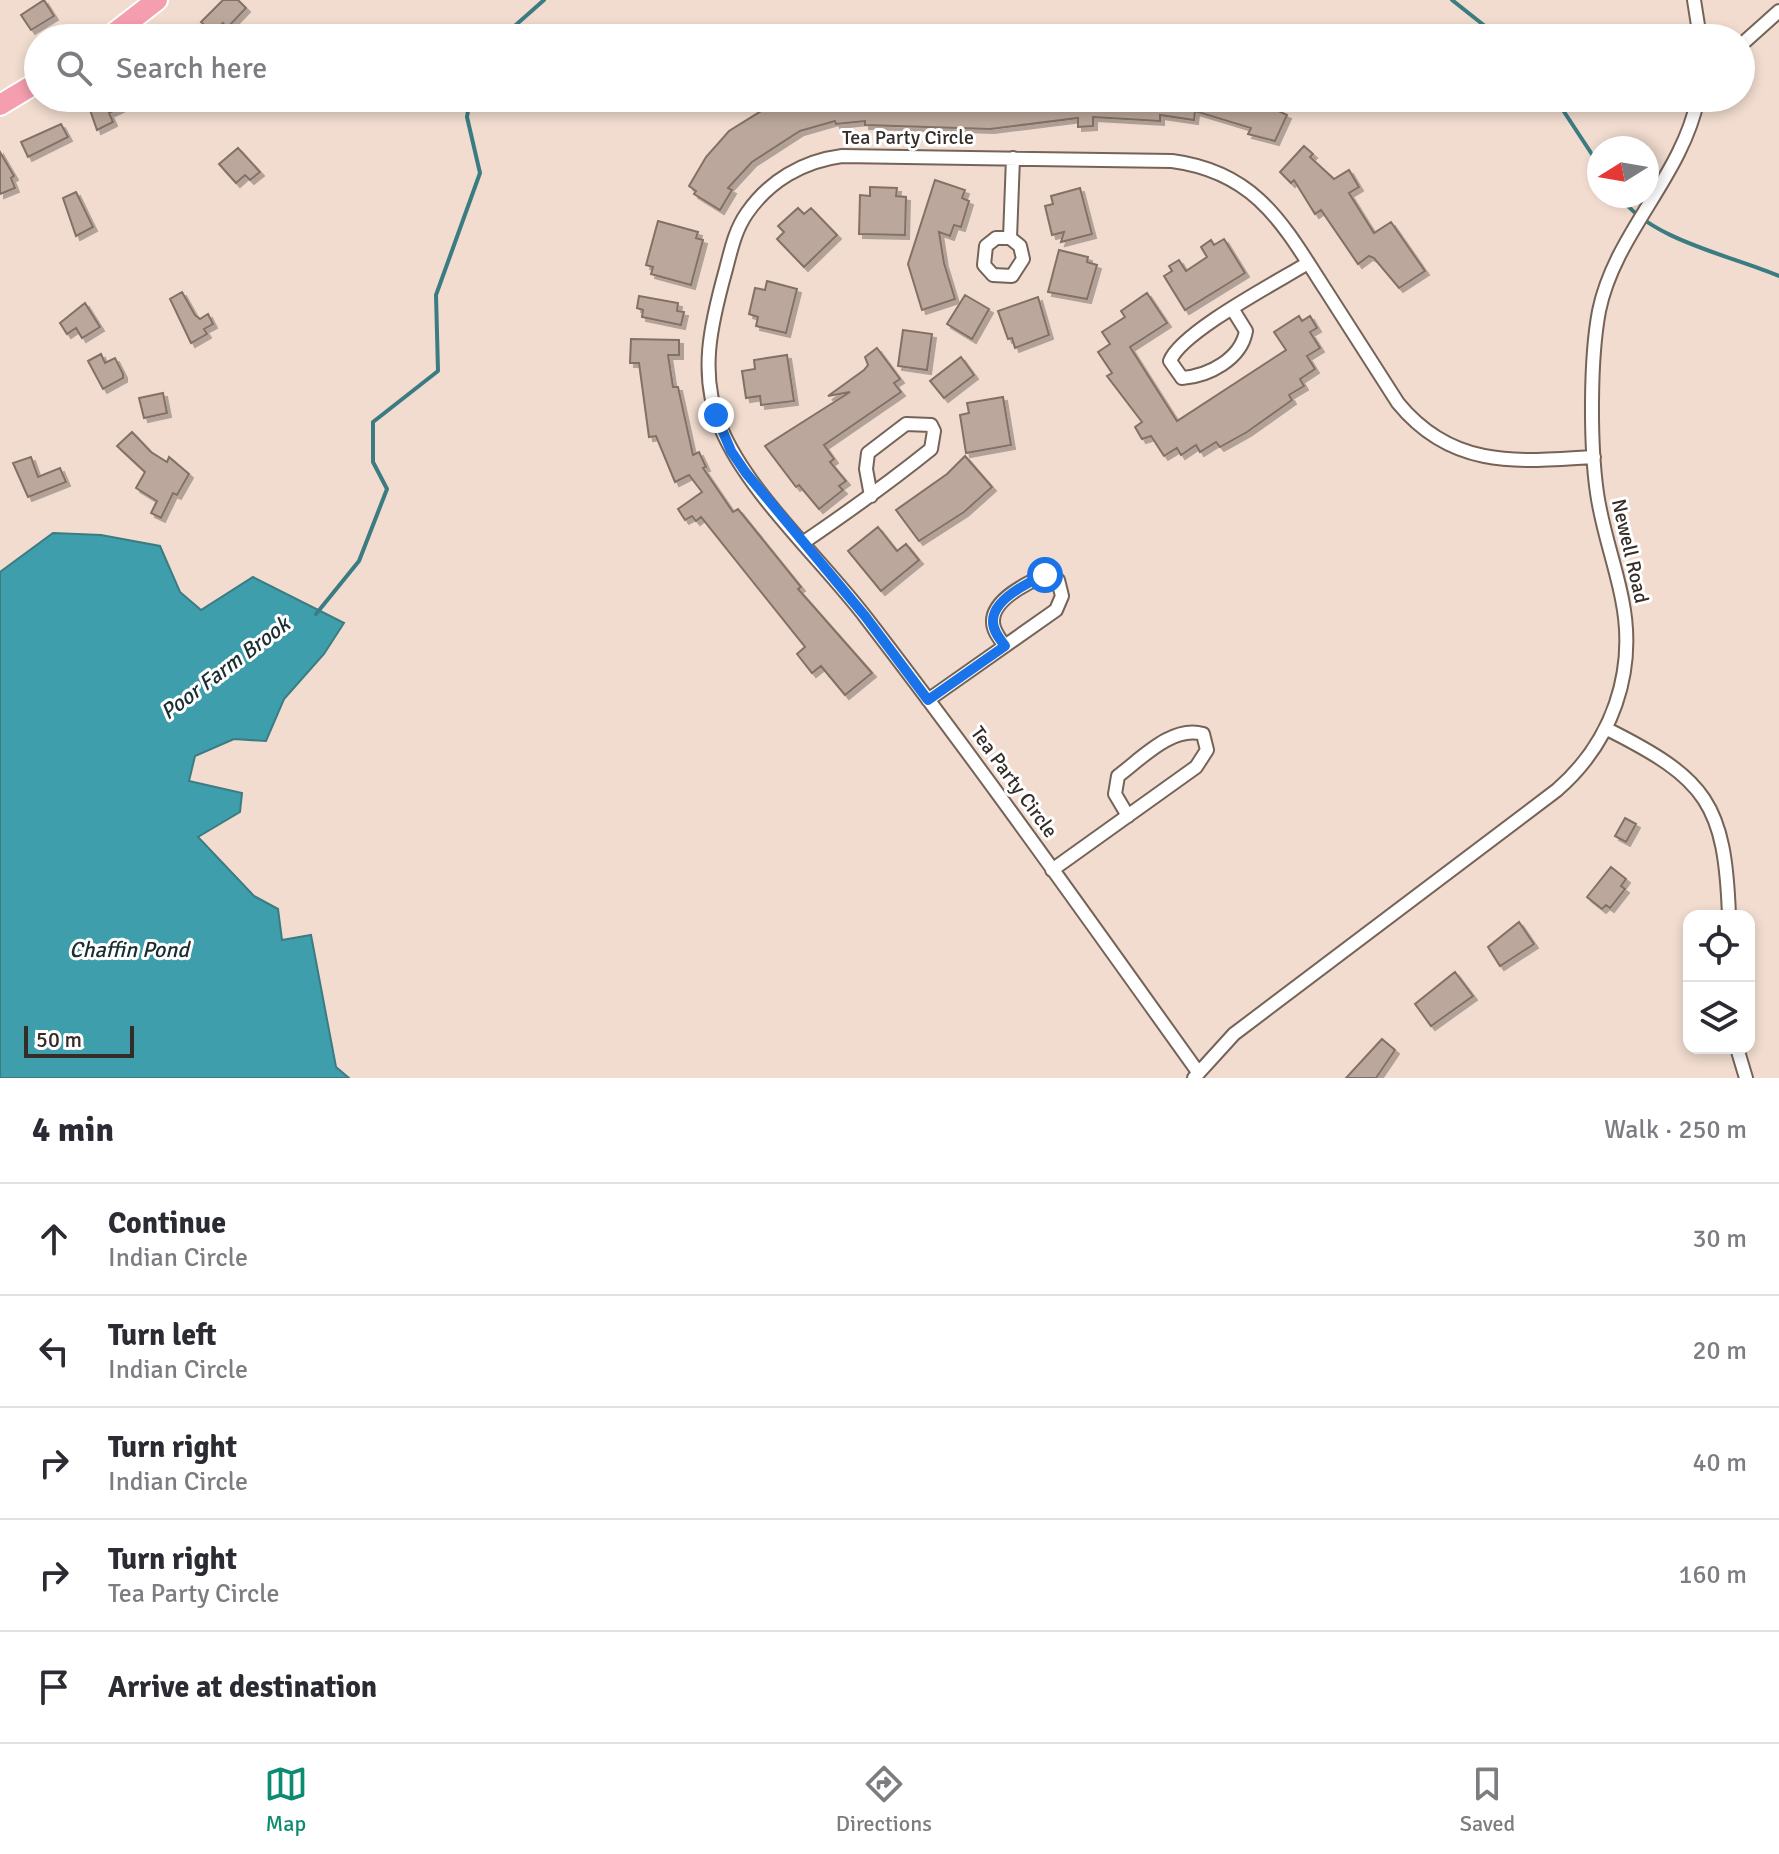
<!DOCTYPE html>
<meta charset="utf-8">
<style>
:root{--surface:#fff;--page:#f2f2f3;--text:#2b2b33;--muted:#7c7c81;--line:#e1e1e2;--accent:#0d8b70}
body{margin:0;font-family:Signika,sans-serif;background:var(--page);color:var(--text)}
.controls{position:absolute;right:24px;bottom:24px;display:grid;overflow:hidden;border-radius:16px;box-shadow:0 4px 12px #0003}
.controls button{width:72px;height:72px;display:grid;place-items:center;padding:0;border:0;border-bottom:2px solid var(--line);background:var(--surface);color:var(--text);font:40px sans-serif}
.compass{position:absolute;left:1587px;top:136px;width:72px;height:72px;border-radius:50%;background:var(--surface);box-shadow:0 4px 12px #0003;rotate:259deg}
.scale{position:absolute;left:24px;bottom:20px;width:110px;box-sizing:border-box;padding-left:8px;border:4px solid #342c27;border-top:0;font-size:22px;line-height:28px;white-space:nowrap;color:#342c27;-webkit-text-stroke:6px #fff;paint-order:stroke}
.stop{position:absolute;width:24px;height:24px;margin:-18px;border:6px solid #1a73e8;border-radius:50%;background:#fff}
.stop.end{background:#1a73e8;border-color:#fff;box-shadow:0 2px 8px #0008}
.list{margin:0;padding:0;list-style:none}
h2{display:flex;justify-content:space-between;align-items:center;height:104px;margin:0;padding:0 32px;font-size:34px}
h2 small{font-size:26px;font-weight:400;color:var(--muted)}
.list li{display:grid;grid-template-columns:52px 1fr auto;gap:24px;align-items:center;box-sizing:border-box;height:112px;padding:0 32px;border-top:2px solid var(--line)}
.list b{display:block;font-size:30px;white-space:nowrap}
.list p{margin:0;font-size:26px;white-space:nowrap;color:var(--muted)}
.list em{font-size:26px;font-style:normal;color:var(--muted)}
.icon{flex:none;width:44px;height:44px;fill:none;stroke:currentColor;stroke-width:2;stroke-linecap:round;stroke-linejoin:round}
.map{position:relative;flex:none;width:1779px;height:1078px;overflow:hidden}
.search{position:absolute;background:var(--surface);box-shadow:0 4px 12px #0003;left:24px;right:24px;top:24px;height:88px;display:flex;align-items:center;gap:20px;box-sizing:border-box;padding:0 28px;border-radius:44px;color:var(--muted);font-size:30px}
.sheet{height:664px;background:var(--surface)}
nav{display:flex;justify-content:space-around;align-items:center;box-sizing:border-box;height:112px;border-top:2px solid var(--line);background:var(--surface);font-size:22px;color:var(--muted)}
nav a{display:grid;justify-items:center;gap:4px}
nav .on{color:var(--accent)}
.map>svg:first-child{display:block}
</style>
<div class="map">
<svg width="1779" height="1078" viewBox="0 0 1779 1078">
<defs>
<filter id="shadow"><feDropShadow dx="4" dy="4" stdDeviation="0" flood-color="#0004"/></filter>
</defs>
<rect width="100%" height="100%" fill="#f1dccf"/>
<!-- water -->
<path fill="#3e9eab" stroke="#3b7c83" stroke-width="2" d="M53 533 101 535 160 546 180 592 201 610 253 577 344 623 324 654 284 699 266 741 234 739 195 756 189 781 242 793 240 812 198 837 254 896 278 909 282 940 311 935 336 1067 349 1078H0V572Z"/>
<g fill="none" stroke-linecap="round" stroke-linejoin="round">
<!-- stream -->
<path stroke="#3b7c83" stroke-width="4" d="M1452 0 1500 38
M501 38 544 0
M1555 98 1599 165
M1620 196C1648 239 1732 256 1779 276
M316 614 359 561 387 489 373 462V422L438 371 436 295 480 173 467 117 470 98"/>
</g>
<!-- building -->
<path fill="#bba79b" stroke="#837165" stroke-width="2" filter="url(#shadow)" d="M44 0 54 16 31 30 21 15Z
M223 0H238L246 8 227 28 223 23 213 33 201 22Z
M106 98H140L109 113 113 122 97 130 89 107Z
M782 98H1251L1287 115 1275 141 1248 134 1251 128 1195 111 1194 120 1160 115V121L1093 117V126L1078 127V118L990 129 865 125V121L836 124 835 121 800 131 752 162 728 188 732 190 720 210 694 194 696 191 689 186 706 157 729 131Z
M61 124 68 137 28 157 21 142Z
M1304 146 1313 154 1310 157 1334 179 1349 170 1359 187 1349 193 1374 233 1391 222 1425 271 1399 288 1374 258 1369 256 1358 264 1321 210 1315 214 1294 180 1291 183 1280 172Z
M238 148 260 172 250 180 245 175 236 183 219 164Z
M0 152 14 176 11 178 15 188 0 194Z
M935 180 965 190 962 198 969 201 961 227 954 225 950 236 939 232 944 263 955 299 922 310 908 264Z
M870 187 897 188 896 196 906 197 905 235 859 234 860 195 870 196Z
M1080 188 1092 234 1061 242 1064 232 1052 235 1045 206 1053 204 1051 196Z
M76 192 93 227 76 236 63 198Z
M798 208 804 214 811 208 837 235 804 267 777 239 784 232 778 226Z
M658 221 698 232 696 238 703 240 691 285 651 274 653 267 646 265Z
M1224 239 1245 273 1185 310 1164 276 1172 271 1169 266 1179 260 1186 271 1207 257 1201 247 1211 240 1214 245Z
M1059 250 1088 257 1087 262 1097 265 1087 299 1048 292Z
M767 281 797 289 786 333 756 326 758 317 749 314 755 288 765 290Z
M182 292 195 315 200 319 208 314 213 324 204 329 207 334 191 343 170 299Z
M1147 293 1167 323 1130 347 1177 421 1286 350 1274 332 1299 316 1302 321 1310 316 1317 328 1310 332 1320 348 1307 356 1315 369 1300 379 1304 386 1289 395 1292 400 1247 432 1220 447 1216 442 1200 452 1196 445 1181 455 1177 448 1164 456 1151 436 1142 439 1135 427 1142 422 1107 376 1112 373 1098 352 1110 344 1102 332 1125 317 1121 311Z
M965 295 989 309 972 339 947 324Z
M639 296 678 303 677 311 684 312 681 325 642 317 643 310 637 308Z
M1038 297 1049 335 1015 348 1012 338 1008 339 998 311Z
M85 303 100 327 82 338 76 328 67 334 60 323Z
M903 330 932 334 927 370 898 366Z
M631 339 679 340V355H668L673 387H678L693 455 699 452 706 467 703 468 733 512 738 509 801 587 798 589 872 673 845 695 821 666 812 673 797 654 805 647 701 517 696 521 692 516 685 520 678 509 702 492 689 475 675 482 656 436 649 437 639 363H630Z
M877 348 900 379 894 383 901 392 824 445 834 459 830 462 846 481 839 486 843 490 819 509 799 485 796 487 765 446 850 392 828 396 864 370 868 365 865 357Z
M101 354 105 363 115 358 123 374V378L103 389 88 361Z
M787 355 794 401 761 405 760 396 746 398 742 371 755 369 754 360Z
M961 357 974 375 944 398 930 381Z
M163 393 167 413 144 418 139 398Z
M1003 397 1011 445 966 453 960 415 969 413 967 403Z
M132 432 151 452 167 462 169 457 189 474 177 495 173 493 161 518 151 513 157 501 136 488 145 472 117 446Z
M965 456 992 487 964 512 919 541 896 510 947 474Z
M31 457 38 477 60 468 66 482 28 497 13 463Z
M878 527 897 551 906 544 919 560 881 591 848 551Z
M1625 818 1636 824 1626 842 1615 836Z
M1611 867 1626 879 1621 886 1625 889 1610 908 1606 905 1602 909 1587 897Z
M1519 922 1534 944 1500 966 1488 947Z
M1455 972 1473 996 1431 1026 1415 1004Z
M1382 1039 1395 1050 1376 1078H1346Z"/>
<g fill="none" stroke-linecap="round" stroke-linejoin="round">
<defs>
<path id="minor" d="M1694 0 1700 38
M1741 45 1779 11
M1010 238H996L986 246 984 265 993 275 1012 276 1023 259 1020 246 1010 238 1013 158
M1233 310 1246 331C1241 359 1209 376 1182 378L1170 361C1181 332 1277 282 1308 263
M804 542C848 512 890 482 931 449L934 431 931 425 906 424 868 453 866 469 871 496
M928 700 1056 610 1062 596 1058 580 1045 575C1027 583 992 600 993 622 993 631 1000 639 1005 646
M1607 729C1707 779 1725 804 1729 916
M1052 870 1196 767 1207 750 1203 734C1172 725 1141 759 1118 776L1115 794 1128 816
M1737 1048 1746 1078
M1198 1072C1089 920 981 767 867 619 824 562 747 492 721 428 698 375 711 323 726 269 731 250 735 230 747 213 769 181 803 161 842 156L1172 161C1256 172 1283 224 1325 289 1349 327 1374 365 1398 403 1452 469 1517 462 1594 457
M1194 1078 1234 1034 1557 790C1612 742 1637 672 1622 599 1615 563 1602 529 1597 493 1590 444 1590 359 1599 311 1615 233 1682 177 1698 98"/>
<path id="primary" d="M108 38 157 0
M0 105 38 82"/>
</defs>
<!-- minor casing -->
<use href="#minor" stroke="#756357" stroke-width="16"/>
<!-- primary casing -->
<use href="#primary" stroke="#fff" stroke-width="24"/>
<!-- minor -->
<use href="#minor" stroke="#fff" stroke-width="12"/>
<!-- primary -->
<use href="#primary" stroke="#f59eaf" stroke-width="20"/>
</g>
<g fill="none" stroke-linecap="round" stroke-linejoin="round">
<!-- route -->
<path stroke="#1a73e8" stroke-width="10" d="M716 415 731 451 746 473 865 616 928 700 1005 646C1000 639 993 631 993 622 992 600 1027 583 1045 575"/>
</g>
<g text-anchor="middle" dominant-baseline="central" stroke-width="6" stroke-linejoin="round" paint-order="stroke">
<!-- street labels -->
<g font-size="20" fill="#342c27" stroke="#fff">
<text x="908" y="137">Tea Party Circle</text>
<text transform="translate(1630 551) rotate(77)">Newell Road</text>
<text transform="translate(1014 782) rotate(54)">Tea Party Circle</text>
</g>
<!-- water labels -->
<g font-size="22" font-style="italic" fill="#182e31" stroke="#fff">
<text transform="translate(225 668) rotate(-37)">Poor Farm Brook</text>
<text x="129" y="949">Chaffin Pond</text>
</g>
</g>
</svg>
<div class="controls">
<button><svg class="icon" aria-label="locate" viewBox="0 0 24 24"><circle cx="12" cy="12" r="6"/><path d="M12 2v4M12 18v4M2 12h4M18 12h4"/></svg></button>
<button><svg class="icon" aria-label="layers" viewBox="0 0 24 24"><path d="M12 4l9 5-9 5-9-5zM3 14l9 5 9-5"/></svg></button>
</div>
<svg class="compass" viewBox="-18 -18 36 36"><path d="M0-13l5 13h-10z" fill="#e53935"/><path d="M0 13l5-13h-10z" fill="#7c7c81"/></svg>
<div class="scale">50 m</div>
<div class="stop" style="left:1045px;top:575px"></div>
<div class="stop end" style="left:716px;top:415px"></div>
<div class="search"><svg class="icon" aria-label="search" viewBox="0 0 24 24"><circle cx="10" cy="10" r="6"/><path d="M15 15l6 6"/></svg>Search here</div>
</div>
<section class="sheet">
<h2>4 min<small>Walk · 250 m</small></h2>
<ul class="list">
<li><svg class="icon" aria-label="ahead" viewBox="0 0 24 24"><path d="M12 20V5M6 11l6-6 6 6"/></svg><div><b>Continue</b><p>Indian Circle</p></div><em>30 m</em></li>
<li><svg class="icon" aria-label="left" viewBox="0 0 24 24"><path d="M17 20v-9H6M10 6l-5 5 5 5"/></svg><div><b>Turn left</b><p>Indian Circle</p></div><em>20 m</em></li>
<li><svg class="icon" aria-label="right" viewBox="0 0 24 24"><path d="M7 20v-9h11M14 6l5 5-5 5"/></svg><div><b>Turn right</b><p>Indian Circle</p></div><em>40 m</em></li>
<li><svg class="icon" aria-label="right" viewBox="0 0 24 24"><path d="M7 20v-9h11M14 6l5 5-5 5"/></svg><div><b>Turn right</b><p>Tea Party Circle</p></div><em>160 m</em></li>
<li><svg class="icon" aria-label="arrive" viewBox="0 0 24 24"><path d="M6 21V4h12l-3 4 3 4H6"/></svg><div><b>Arrive at destination</b></div></li>
</ul>
</section>
<nav>
<a class="on"><svg class="icon" aria-label="map" viewBox="0 0 24 24"><path d="M3 6l6-2 6 2 6-2v14l-6 2-6-2-6 2zM9 4v14M15 6v14"/></svg>Map</a>
<a><svg class="icon" aria-label="directions" viewBox="0 0 24 24"><path d="M12 3l9 9-9 9-9-9zM9 14v-3h6M13 9l2 2-2 2"/></svg>Directions</a>
<a><svg class="icon" aria-label="saved" viewBox="0 0 24 24"><path d="M7 4h10v16l-5-4-5 4z"/></svg>Saved</a>
</nav>
